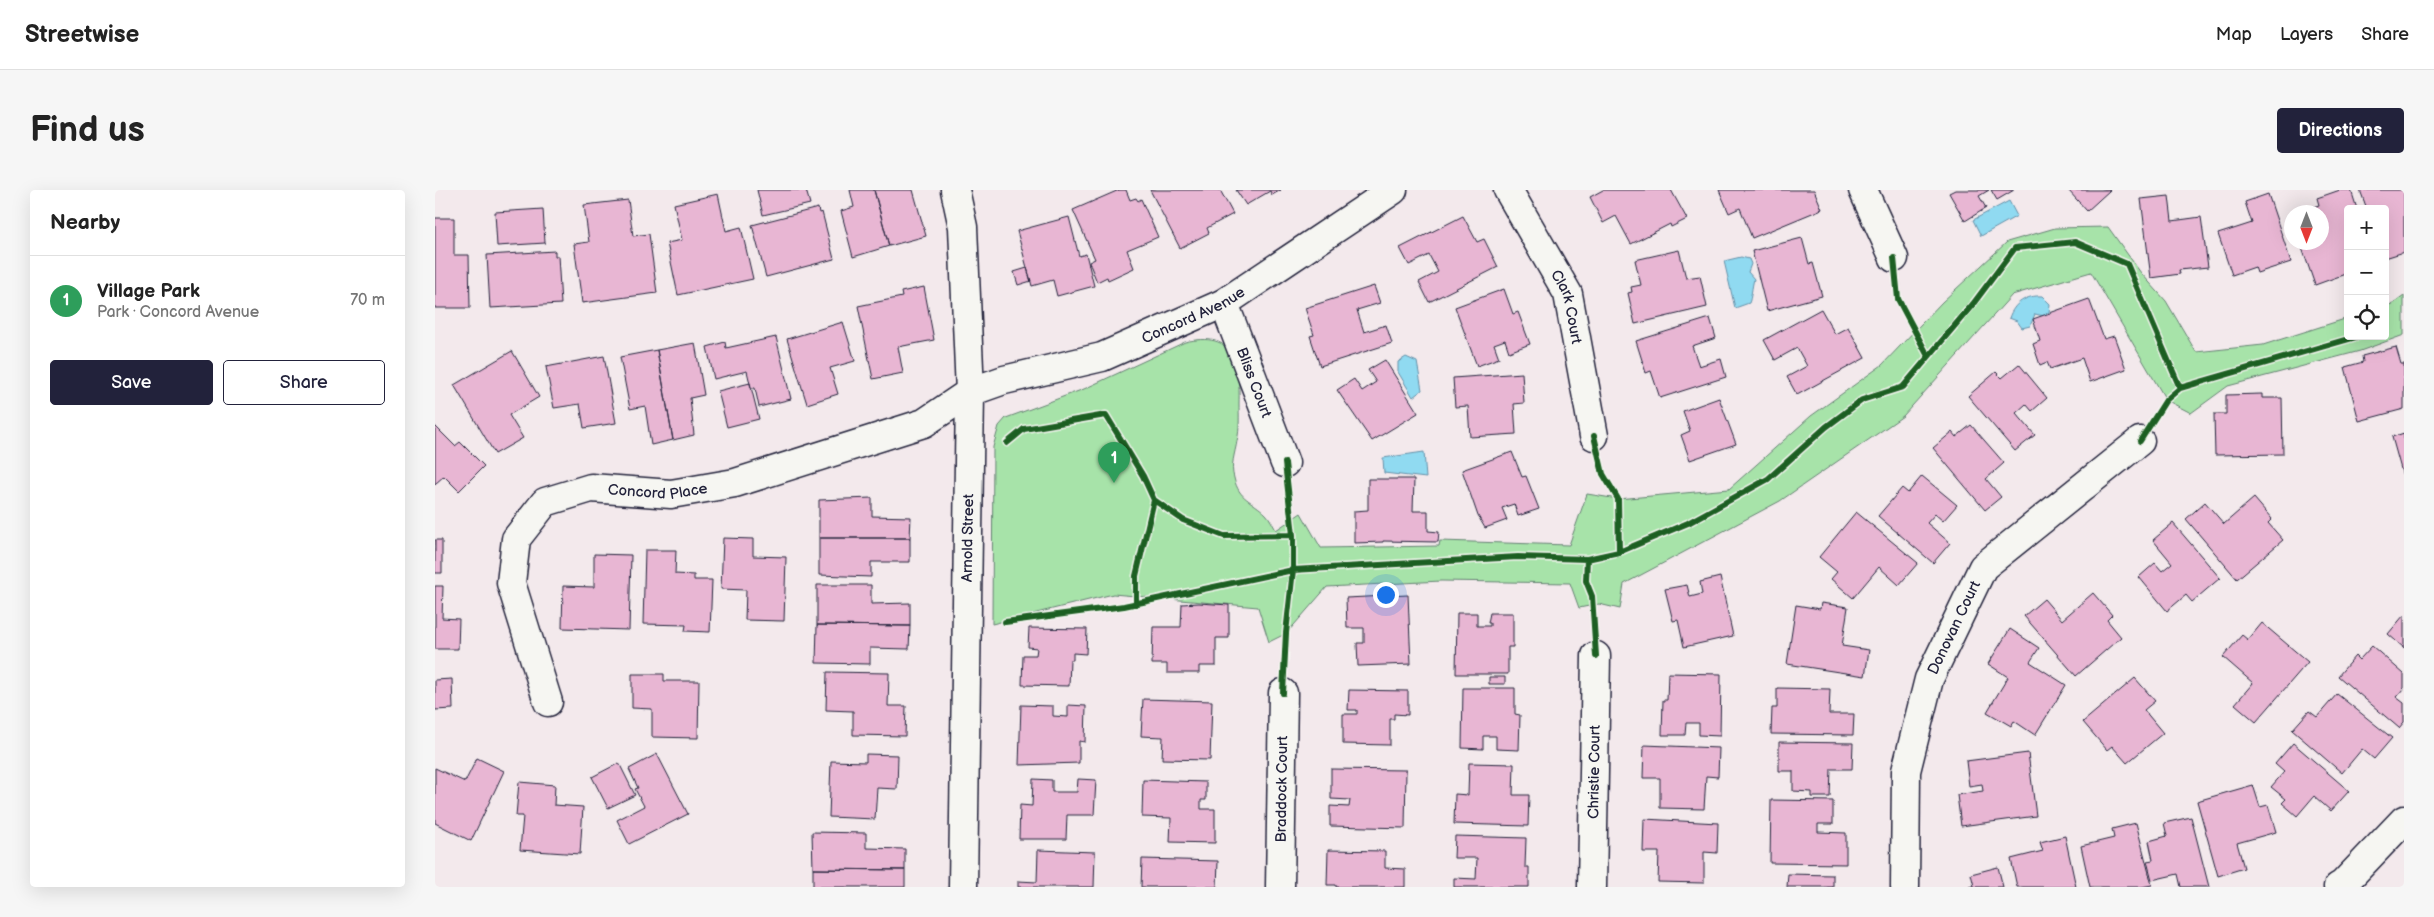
<!DOCTYPE html>
<meta charset="utf-8">
<style>
:root{--surface:#fff;--page:#f6f6f6;--text:#222;--muted:#767676;--line:#e0e0e0;--accent:#22223b}
body{margin:0;font-family:"Balsamiq Sans",sans-serif;background:var(--page);color:var(--text)}
.controls{position:absolute;right:15px;top:15px;display:grid;overflow:hidden;border-radius:5px;box-shadow:0 5px 20px #0002}
.controls button{width:45px;height:45px;display:grid;place-items:center;padding:0;border:0;border-bottom:1px solid var(--line);background:var(--surface);color:var(--text);font:25px sans-serif}
.compass{position:absolute;left:1849px;top:15px;width:45px;height:45px;border-radius:50%;background:var(--surface);box-shadow:0 5px 20px #0002;rotate:180deg}
.you{position:absolute;left:950px;top:404px;width:18px;height:18px;margin:-12px;border:4px solid #fff;border-radius:50%;background:#1a73e8;box-shadow:0 0 0 8px #1a73e833}
.badge{display:grid;place-items:center;width:32px;height:32px;border-radius:50%;background:var(--accent);color:#fff;font-size:16px;font-weight:700}
.pin{position:absolute;translate:-50% -41px;filter:drop-shadow(0 1px 2px #0008)}
.pin::after{content:'';position:absolute;top:26px;width:18px;height:15px;background:inherit;clip-path:polygon(0 0,100% 0,50% 100%)}
.list{margin:0;padding:0;list-style:none}
h2{display:flex;justify-content:space-between;align-items:center;height:65px;margin:0;padding:0 20px;font-size:21px}
h2 small{font-size:16px;font-weight:400;color:var(--muted)}
.list li{display:grid;grid-template-columns:32px 1fr auto;gap:15px;align-items:center;box-sizing:border-box;height:90px;padding:0 20px;border-top:1px solid var(--line)}
.list b{display:block;font-size:19px;white-space:nowrap}
.list p{margin:0;font-size:16px;white-space:nowrap;color:var(--muted)}
.list em{font-size:16px;font-style:normal;color:var(--muted)}
.actions{display:flex;gap:10px;padding:15px 20px}
.actions a{flex:1;padding:11px 0;border:1px solid var(--accent);border-radius:5px;text-align:center;font-size:18px;color:var(--accent)}
.actions .main{background:var(--accent);color:#fff}
.icon{flex:none;width:28px;height:28px;fill:none;stroke:currentColor;stroke-width:2;stroke-linecap:round;stroke-linejoin:round}
.map{position:relative;flex:none;width:1969px;height:697px;overflow:hidden;border-radius:5px}
header{display:flex;align-items:center;gap:30px;box-sizing:border-box;height:70px;padding:0 25px;background:var(--surface);border-bottom:1px solid var(--line)}
header strong{font-size:24px}
nav{display:flex;gap:28px;margin-inline-start:auto;font-size:18px}
.intro{display:flex;align-items:center;justify-content:space-between;box-sizing:border-box;height:120px;padding:0 30px}
h1{margin:0;font-size:35px}
.button{padding:12px 22px;border-radius:5px;background:var(--accent);color:#fff;font-size:18px;font-weight:700}
main{display:flex;gap:30px;padding:0 30px}
aside{flex:1;background:var(--surface);border-radius:5px;box-shadow:0 5px 20px #0002}
.map>svg:first-child{display:block}
</style>
<header>
<strong>Streetwise</strong>
<nav><a>Map</a><a>Layers</a><a>Share</a></nav>
</header>
<div class="intro"><h1>Find us</h1><a class="button">Directions</a></div>
<main>
<aside>
<h2>Nearby<small></small></h2>
<ul class="list">
<li><span class="badge" style="background:#2e9e5b">1</span><div><b>Village Park</b><p>Park · Concord Avenue</p></div><em>70 m</em></li>
</ul>
<div class="actions"><a class="main">Save</a><a>Share</a></div>
</aside>
<div class="map">
<svg width="1969" height="697" viewBox="0 0 1969 697">
<rect width="100%" height="100%" fill="#f3e9ec"/>
<filter id="ink" filterUnits="userSpaceOnUse"><feTurbulence type="fractalNoise" baseFrequency=".02" numOctaves="2"/><feDisplacementMap in="SourceGraphic" scale="10" xChannelSelector="R" yChannelSelector="G"/><feConvolveMatrix kernelMatrix="1 2 1 2 8 2 1 2 1" color-interpolation-filters="sRGB"/></filter>
<g filter="url(#ink)">
<!-- green -->
<path fill="#a7e3a9" stroke="#648272" d="M1673 37 1706 83 1731 111 1761 162 1828 155 1913 128V146H1950V116L1958 114 1969 106V145L1925 161 1793 196 1756 223 1731 210 1656 82 1577 105 1468 226 1345 311 1189 394 1185 419 1164 414 1144 418 1135 393 1006 391 892 397 852 443 834 452 823 417 678 404 557 434 558 257 564 236 571 228 649 199 750 152C800 140 805 173 804 213 804 225 805 239 802 251 800 264 795 275 799 288 804 310 817 310 831 324 835 328 838 335 841 340L866 323 886 358 1004 356 1005 351 1134 355 1152 304 1183 309 1294 299 1376 226 1447 175 1507 112 1572 52 1620 38Z"/>
<!-- water -->
<path fill="#90daf1" stroke="#6490a8" d="M1574 11 1582 26 1546 46 1538 30Z
M1306 67 1314 69 1316 74 1313 82 1319 89C1317 96 1316 109 1314 113L1300 118 1289 71Z
M1607 106 1615 114 1614 122 1609 126 1600 124 1595 136 1587 138 1582 131 1574 128C1579 113 1591 105 1607 106Z
M971 167 982 172 987 200 978 207 963 182V172Z
M989 262 991 288 949 283 948 268Z"/>
<!-- building -->
<path fill="#e8b6d3" stroke="#22223b" d="M322 0H371L375 14 328 25Z
M415 0H439L454 56 418 67 406 21 419 17Z
M439 0H478L491 46 454 56Z
M684 0H691L695 10 701 8 703 11 706 9 723 47 692 60 699 78 673 90 672 87 662 92 654 72 660 69 638 20Z
M715 0H785L798 24 772 38 774 43 745 58Z
M801 0H846L837 5 835 1 811 15Z
M1168 0H1236L1252 29 1236 37 1235 34 1196 54 1181 26 1168 33 1155 7Z
M1284 0H1379L1387 19 1317 48 1305 18 1294 23Z
M1520 0H1554L1544 6 1551 18 1530 31 1514 3Z
M1556 0H1579L1562 10Z
M1633 0H1675L1652 21Z
M1905 0H1916L1922 19H1913V83L1880 95 1865 52H1886V22H1863L1884 15 1882 8Z
M1925 0H1969V62L1950 68V19H1932Z
M283 4 291 41 306 37 318 89 243 105 232 53 247 50 239 14Z
M1833 4 1856 72 1822 83 1820 77 1797 85 1783 44 1817 33 1810 12Z
M1734 6 1737 31 1766 27 1773 77 1744 80 1745 84 1716 88 1706 9Z
M193 10 198 46 214 44 222 103 147 113 139 54 154 52 149 15Z
M383 18 384 23 387 22 399 69 331 87 317 35Z
M108 19 110 53 62 56 60 22Z
M1028 26 1042 52 1049 49 1063 77 994 112 984 92 1003 82 994 65 974 75 965 58Z
M634 27 644 66 651 64 659 96 622 106 618 90 597 96 582 41Z
M0 28H19V65H34L35 118H0Z
M1367 48 1374 74 1378 73 1387 106 1332 121 1317 61Z
M1244 60 1251 88 1265 86 1272 117 1200 134 1193 103 1197 102 1196 97 1206 95 1200 70Z
M120 61V66H123L126 114 55 118 52 65Z
M592 78 596 91 583 95 579 82Z
M939 96 945 113 922 120 929 142 951 135 957 153 885 176 875 146 879 145 870 118Z
M489 97 499 150 463 157 468 183 438 189 423 116 467 107 466 102Z
M1069 99 1078 124 1083 122 1095 154 1074 162 1070 150 1059 154 1064 168 1042 176 1020 117Z
M1654 109 1669 149 1679 146 1691 179 1655 192 1647 168 1615 179 1612 172 1605 175 1598 154 1605 151 1598 129Z
M1386 119 1400 144 1413 137 1430 168 1362 205 1352 187 1372 176 1362 158 1340 170 1329 150Z
M1275 128 1281 148 1257 156 1264 176 1286 169 1291 187 1225 208 1216 181 1211 183 1201 151Z
M408 132 420 171 395 178 403 204 372 214 352 149Z
M341 147 356 209 324 217 320 198H316L312 181 279 189 272 157 290 152 291 158Z
M260 153 269 205 255 208 259 245 238 250 222 160Z
M1961 157 1966 174H1969V219L1924 231 1910 177 1928 172 1927 166Z
M222 160 238 250 216 255 210 216 195 219 185 167Z
M77 161 104 207 74 225 88 248 60 264 19 195Z
M169 166 181 233 149 238 145 214 119 218 111 177Z
M950 170 983 223 937 251 902 200 919 189 927 201 941 192 933 180Z
M1584 174 1612 208 1597 221 1591 214 1581 223 1600 245 1580 261 1533 206 1561 182 1567 188Z
M1087 183 1089 213 1079 214 1081 244 1035 247 1033 216 1020 217 1018 188Z
M315 193 324 229 292 237 283 201Z
M1827 204V208H1847L1848 264 1780 265 1779 224H1791V205Z
M1284 208 1301 254 1255 270 1246 245 1255 241 1248 221Z
M1536 235 1569 273 1551 289 1566 307 1550 320 1498 258 1517 242 1521 247Z
M0 236 20 256 25 252 49 276 24 301 9 286 0 294Z
M1969 243V290L1957 247Z
M1077 262 1087 287 1091 286 1104 319 1083 326 1079 314 1067 318 1072 330 1050 338 1043 326 1027 280Z
M1487 286 1522 315 1508 331 1500 324 1492 333 1515 353 1498 373 1443 326 1467 298 1473 303Z
M933 289H979L978 321H993V341L1004 342 1003 352 948 351V352L919 353V321L933 320Z
M437 308V326L476 327 475 348H384V310Z
M1819 308 1837 329 1833 333 1848 350 1802 389 1751 329 1770 312 1789 334Z
M1421 322 1483 373 1464 395 1444 377 1418 408 1396 389 1402 382 1384 367Z
M1738 333 1785 388 1757 412 1751 405 1732 421 1704 387 1720 373 1727 381 1737 373 1718 350Z
M288 348 318 349V366L351 367 349 431 310 430 311 400 286 399Z
M384 348H475V372H436V387L384 385Z
M0 350H7V383H0Z
M210 360H241L240 384 259 385V390H277L275 442 250 441 251 435 208 434Z
M159 364 196 365 194 440 127 438 128 396 159 397Z
M1285 387 1298 446 1249 457 1243 430 1238 431 1230 399 1252 395 1255 407 1267 404 1265 392Z
M382 395H436V414L475 413V436L382 435Z
M0 396H8L7 428 24 429 23 459H0Z
M1658 403 1677 425 1672 430 1686 447 1641 486 1589 426 1609 409 1627 430Z
M973 405 976 474 923 476 922 453H929V438H912L911 408Z
M764 413 794 415V448H781V476H764V483H732V474H717L718 437H746L747 414Z
M1386 413 1413 417 1407 456 1434 460 1430 486 1352 474 1361 415 1385 419Z
M1022 423H1042V436H1055V433H1053L1055 423H1078V457H1073V484H1021Z
M1969 425V458L1953 444Z
M1827 433 1873 472 1821 532 1800 514 1818 493 1788 467 1807 445 1813 450Z
M382 435 475 436 474 459 435 458V474L381 473Z
M594 438 652 439 651 464 638 463V470H635L634 496 587 495 588 465H601L602 458 593 457Z
M1575 439 1604 458 1595 472 1631 495 1600 545 1579 531 1576 536 1552 522 1573 487 1553 474Z
M1937 456 1969 484V498L1961 507 1969 513V532L1964 538 1903 486 1920 466 1924 470Z
M392 482 454 483 453 516H471L470 546 418 545V521L391 520Z
M1233 483 1286 484 1285 546 1264 545V533H1251L1250 545H1227L1228 510H1232Z
M197 484H229V491H264L263 548 217 547V519L197 518Z
M1054 487H1070V494H1054Z
M1700 488 1720 511 1709 520 1728 543 1692 573 1677 556 1672 560 1648 532Z
M17 489 18 519 0 520V490Z
M1028 498H1080V524L1085 525 1084 560 1061 559V546H1048V559L1027 558Z
M1342 498 1395 499 1394 524H1419L1418 545 1336 544 1337 518H1342Z
M914 500 973 501V525L959 524V529H955V555L908 554V524H922V520H913Z
M1902 504 1957 548 1939 569 1927 559 1907 583 1857 540 1874 521 1882 527Z
M708 509 777 511 775 570 727 569 728 547 706 546Z
M586 515 618 516V526L633 527V515L651 516 650 552 644 551V573L584 575Z
M1344 552 1418 553 1417 579H1396L1395 607H1377V602L1358 601V581H1344Z
M1858 553 1914 601 1896 621 1879 606 1862 626 1847 613 1851 609 1836 597 1849 582 1840 574Z
M1209 555 1284 558 1283 587 1271 586 1269 619 1225 618V588H1208Z
M1593 563 1601 626 1526 636 1522 605 1548 601 1547 594 1534 596 1531 571Z
M222 564 253 624 194 654 182 630 209 616 200 599 203 598 194 579Z
M431 564 463 565 462 599 442 598 440 629 394 627 396 571 431 572Z
M42 568 69 581 36 651 0 633V578L30 592Z
M184 573 200 605 173 618 157 587Z
M1034 573 1079 574 1078 605H1094L1093 636 1019 634 1020 604 1033 605Z
M896 579 971 580 970 638 895 636V616L914 617 915 610 896 609Z
M598 589 617 590V602H642L643 589 661 590 659 625H632L631 649H584L585 615 597 616Z
M708 590 771 592V610H766V619H780V653L735 652 736 628 707 627Z
M84 592 120 595 119 615 148 617 145 664 85 660 88 626H81Z
M1818 595 1825 617 1833 615 1841 642 1802 653 1809 678 1783 686 1762 611Z
M1336 610 1398 611V634H1383V642L1411 643V674L1335 673Z
M1756 627 1774 697H1746L1743 684 1717 690 1712 671 1718 670 1714 651 1732 646 1729 633Z
M1209 629 1283 633 1282 663 1269 662V693L1223 692 1224 662H1208Z
M1701 633 1717 695 1706 697H1655L1646 656 1679 648 1677 639Z
M377 642 431 643V658L470 659V680L378 679Z
M1020 646 1091 648 1090 677H1094V697H1019V688L1041 689 1042 668H1019Z
M1630 646 1641 697H1582L1576 669 1608 661 1605 652Z
M603 660 660 662 659 697H583V691L602 692Z
M893 660 950 661V678L970 679V697H901V695H892Z
M707 669 783 671 782 697H706Z
M1563 677 1568 697H1534L1539 696 1536 684Z
M378 679 470 680V697H378Z
M1353 684 1398 685V697H1352Z"/>
<g fill="none" stroke-linecap="round" stroke-linejoin="round">
<defs>
<g id="minor">
<path d="M520 0 528 37 535 202 528 697"/>
<path id="s1" d="M1073 0 1133 104 1159 246"/>
<path d="M1428 0 1459 68"/>
<path id="s2" d="M789 113 850 273"/>
<path id="s3" d="M113 512 76 393 81 349 110 312 156 298 236 304 300 293 489 233 535 202 569 190 667 167 789 113 958 0"/>
<path id="s4" d="M845 697 848 503"/>
<path id="s5" d="M1157 697 1161 466"/>
<path id="s6" d="M1470 697 1471 581 1494 489 1548 377 1705 251"/>
<path d="M1903 697 1908 694 1969 630"/>
</g>
</defs>
<!-- minor casing -->
<use href="#minor" stroke="#22223b" stroke-width="31"/>
<!-- minor -->
<use href="#minor" stroke="#f6f6f2" stroke-width="28"/>
<defs>
<path id="cycleway" d="M1459 68 1463 109 1493 166
M1159 246 1168 284 1183 309 1184 362
M1705 251 1731 210 1745 198
M572 253 589 239 671 225 708 286 719 310 748 330 789 346 858 345
M1152 369 1151 391 1157 406 1161 466
M701 414V386L719 310
M570 432 689 416 858 380 1083 367 1152 369 1184 362 1253 333 1333 289 1391 237 1427 210 1468 197 1538 114 1580 58 1640 52 1692 74 1745 198 1924 146
M848 503 851 443 858 380V345L850 273"/>
</defs>
<!-- cycleway casing -->
<use href="#cycleway" stroke="#f6f6f2" stroke-width="9"/>
<!-- cycleway -->
<use href="#cycleway" stroke="#1b5e20" stroke-width="6"/>
</g>
</g>
<g text-anchor="middle" dominant-baseline="central" stroke-width="4" stroke-linejoin="round" paint-order="stroke">
<!-- street labels -->
<g font-size="15" fill="#22223b" stroke="#f6f6f2">
<text stroke="none"><textPath href="#s1" startOffset="132">Clark Court</textPath></text>
<text stroke="none"><textPath href="#s3" startOffset="900">Concord Avenue</textPath></text>
<text stroke="none"><textPath href="#s2" startOffset="85">Bliss Court</textPath></text>
<text stroke="none"><textPath href="#s3" startOffset="331">Concord Place</textPath></text>
<text transform="translate(533 348) rotate(-89)">Arnold Street</text>
<text stroke="none"><textPath href="#s6" startOffset="268">Donovan Court</textPath></text>
<text stroke="none"><textPath href="#s5" startOffset="115">Christie Court</textPath></text>
<text stroke="none"><textPath href="#s4" startOffset="98">Braddock Court</textPath></text>
</g>
</g>
</svg>
<div class="controls">
<button>+</button>
<button>−</button>
<button><svg class="icon" aria-label="locate" viewBox="0 0 24 24"><circle cx="12" cy="12" r="6"/><path d="M12 2v4M12 18v4M2 12h4M18 12h4"/></svg></button>
</div>
<svg class="compass" viewBox="-18 -18 36 36"><path d="M0-13l5 13h-10z" fill="#e53935"/><path d="M0 13l5-13h-10z" fill="#767676"/></svg>
<div class="you"></div>
<div class="pin badge" style="left:679px;top:293px;background:#2e9e5b">1</div>
</div>
</main>
